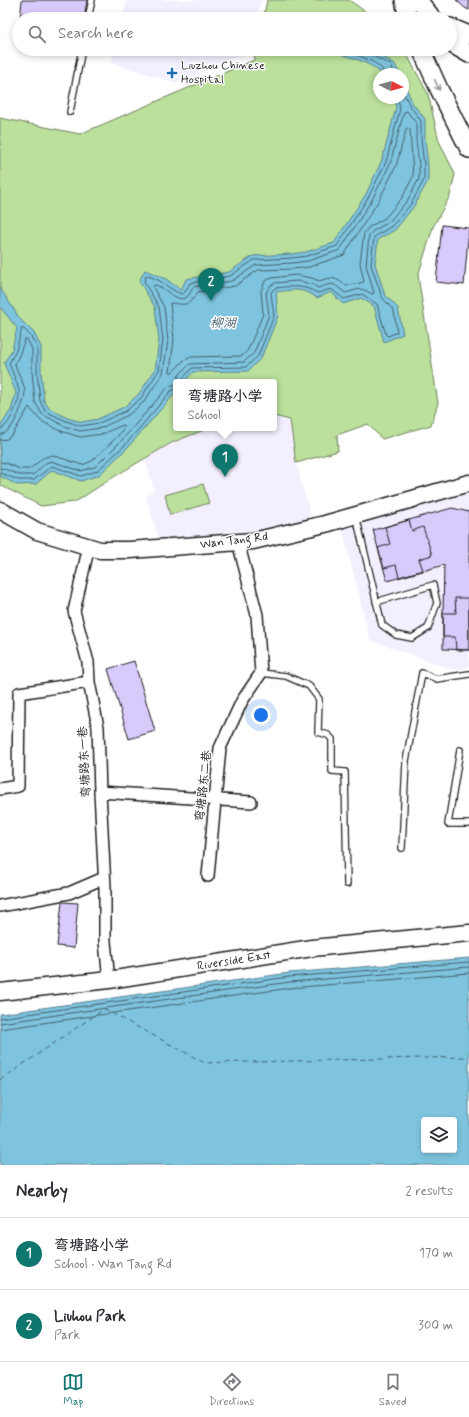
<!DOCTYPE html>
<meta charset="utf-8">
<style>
:root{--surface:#fff;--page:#f7f7f7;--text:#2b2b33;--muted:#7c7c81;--line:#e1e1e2;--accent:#0f766e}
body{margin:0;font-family:Mynerve,"LXGW WenKai TC",sans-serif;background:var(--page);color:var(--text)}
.controls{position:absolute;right:12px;bottom:12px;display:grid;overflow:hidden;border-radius:4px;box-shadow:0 2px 6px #0003}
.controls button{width:36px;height:36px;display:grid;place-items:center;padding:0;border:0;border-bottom:1px solid var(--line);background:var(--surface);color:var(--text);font:20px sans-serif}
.compass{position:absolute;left:373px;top:68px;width:36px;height:36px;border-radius:50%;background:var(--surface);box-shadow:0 2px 6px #0003;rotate:96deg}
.you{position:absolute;left:261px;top:715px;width:14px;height:14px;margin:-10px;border:3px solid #fff;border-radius:50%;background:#1a73e8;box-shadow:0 0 0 6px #1a73e833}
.badge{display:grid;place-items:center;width:26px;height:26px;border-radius:50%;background:var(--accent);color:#fff;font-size:13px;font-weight:700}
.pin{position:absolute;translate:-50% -33px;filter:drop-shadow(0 1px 2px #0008)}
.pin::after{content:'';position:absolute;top:21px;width:14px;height:12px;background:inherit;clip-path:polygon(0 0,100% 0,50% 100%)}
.popup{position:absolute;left:173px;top:379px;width:104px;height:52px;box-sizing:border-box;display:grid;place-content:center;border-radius:4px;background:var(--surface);filter:drop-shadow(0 1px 3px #0005);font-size:13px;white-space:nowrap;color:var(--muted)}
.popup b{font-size:15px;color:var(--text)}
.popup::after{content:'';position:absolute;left:50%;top:100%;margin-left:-8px;border:8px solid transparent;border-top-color:var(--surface)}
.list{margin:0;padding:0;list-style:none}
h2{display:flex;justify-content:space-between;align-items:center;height:52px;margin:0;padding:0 16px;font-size:17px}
h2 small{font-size:13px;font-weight:400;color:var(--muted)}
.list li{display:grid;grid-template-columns:26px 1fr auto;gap:12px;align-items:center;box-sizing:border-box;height:72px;padding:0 16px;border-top:1px solid var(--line)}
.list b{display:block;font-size:15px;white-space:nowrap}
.list p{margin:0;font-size:13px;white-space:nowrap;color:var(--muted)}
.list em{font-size:13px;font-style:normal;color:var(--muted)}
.icon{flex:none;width:22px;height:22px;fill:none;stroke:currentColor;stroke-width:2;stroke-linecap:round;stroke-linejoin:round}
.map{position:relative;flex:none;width:469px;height:1165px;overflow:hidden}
.search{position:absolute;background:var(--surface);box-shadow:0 2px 6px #0003;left:12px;right:12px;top:12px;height:44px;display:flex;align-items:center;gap:10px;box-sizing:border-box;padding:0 14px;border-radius:22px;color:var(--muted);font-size:15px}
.sheet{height:196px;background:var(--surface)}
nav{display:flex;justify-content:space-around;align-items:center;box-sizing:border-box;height:56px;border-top:1px solid var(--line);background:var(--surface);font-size:11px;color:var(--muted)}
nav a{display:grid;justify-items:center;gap:2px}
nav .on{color:var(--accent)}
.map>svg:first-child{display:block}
</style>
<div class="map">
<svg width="469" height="1165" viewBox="0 0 469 1165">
<rect width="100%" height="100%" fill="#fff"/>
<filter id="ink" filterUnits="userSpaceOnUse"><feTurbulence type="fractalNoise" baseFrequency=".025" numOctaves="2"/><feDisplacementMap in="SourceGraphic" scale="8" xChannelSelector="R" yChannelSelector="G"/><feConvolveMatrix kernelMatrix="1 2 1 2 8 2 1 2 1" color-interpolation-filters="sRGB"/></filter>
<g filter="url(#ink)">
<!-- built -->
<path fill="#f4effe" d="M127 0H262L256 19H122Z
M115 49H248L246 53 177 83 111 63Z
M274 416 290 420 296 463 311 517 268 529 227 536 159 541 146 496 154 490 145 458 171 443 209 428H274Z
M469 493V667L453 670 370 640 342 528Z"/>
<!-- green -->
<path fill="#bbe09b" stroke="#6c7e5c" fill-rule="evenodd" d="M267 0H349L376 19H263Z
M256 49H404L428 94 439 141 455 174 450 196 433 227 418 276 438 403 431 425 382 439 368 424 337 435 338 451 296 463 290 420 274 416V382H176V428H209L171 443 117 475 75 502 41 506 0 485V118L80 134 254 60ZM379 74H403V98H379Z
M203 484 209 503 170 515 165 495Z"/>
<!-- water -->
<path fill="#7ec4df" stroke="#578191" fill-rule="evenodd" d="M327 49H367L394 63 400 74H382C367 59 345 57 327 49Z
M403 81 413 104 425 119V140L428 165V181L414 206 395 230 378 239 375 264 385 295 398 308 403 334 384 342 374 306 361 298 343 304 331 292 317 298C302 287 293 290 276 292L278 316 261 358 248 371 193 372 184 382H176V392L129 446 99 475 81 481 52 470 36 484 17 485 0 476V427L11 410 16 393 4 363 12 350 17 328 0 307V288L20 319 34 333 41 347V371L44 401 49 408 67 418 82 422 98 419 124 407 138 395 155 370 159 340 155 307 139 281 145 270 166 279 181 290 186 279 229 272 253 256 292 254 306 252 334 243 366 194 382 160 396 108 394 98H403Z
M469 958V1165H0V1014L289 973ZM424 1120H454V1150H424Z"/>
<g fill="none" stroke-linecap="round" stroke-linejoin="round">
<!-- shore -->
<path stroke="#435f6a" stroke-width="1" d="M337 49C348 52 383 61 384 74
M367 49 369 54 391 65 395 74
M407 128 410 129 413 177 402 198 385 218 369 227 364 233 360 263 364 282 347 286C335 278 334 276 319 281L312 278 295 275 272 278 265 281 261 291 263 314 248 350 242 356 191 357 183 361 173 372H170L174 339 170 303C186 304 187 308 198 292L235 286 258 270 293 269 309 267 344 255 379 200 396 166Z
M182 382 183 378 192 368 246 367 258 356 274 316 271 293 273 290 275 288C293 286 302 285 318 293L331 289 344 299 362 294 377 304 386 335 388 336 397 332 394 311 382 297 371 265 374 237 392 226 411 204 424 180V165L421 140V121L410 106 403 91
M0 429C9 428 21 399 19 391 17 381 12 372 9 363L16 351 22 328 24 329 30 335 37 347V371L40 401 45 411 66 421 81 426 99 423 126 411 141 398 159 370 163 340 159 307 144 282 146 276C160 277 170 291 182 294L185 292 190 283 230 276 254 260 292 258 307 256 337 246 369 196 386 162 400 109 398 98
M0 434C3 434 4 434 6 432 14 428 26 399 25 390 23 381 17 372 15 364L20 353 25 339H27L32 349V372L35 402 42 414 64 426 80 431 101 428 128 415 144 402 163 373 168 341 164 307 153 287 154 285C164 285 178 306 188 296 190 293 192 290 193 287L232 281 256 265 292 263 308 261 340 250 373 198 390 164 404 112 407 111 416 123V140L419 165V179L407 201 389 222 373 231 369 236 366 265 374 293 372 294C360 286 358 290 345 293 333 283 334 282 318 288L312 284 297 281 275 283 270 286 266 293 269 315 254 353 244 362 190 364 179 375 177 382
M0 440 7 439 13 434 29 407 41 421 61 431 80 437 102 434 123 425 125 426 118 436 92 461 82 465 52 455 43 458 30 469H20L6 463 0 462
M0 468 5 469 19 475H33L46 463 51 461 81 471 95 467 122 440 168 387 176 384
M0 473 18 480H34L52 466 81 476 97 471 126 444 171 391 176 389
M0 1018 289 977 469 962
M0 1023 290 982 469 967
M0 1029 290 988 469 973"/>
<!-- ferry -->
<path stroke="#435f6a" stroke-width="1" stroke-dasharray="5 4" stroke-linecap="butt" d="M0 1080 104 1009 205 1063 469 1057"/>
</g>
<!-- building -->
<path fill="#d9cafc" stroke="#1c1c1c" d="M22 0H87L84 19H20Z
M456 0H469V10L465 8Z
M442 225 469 228 464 285 436 282Z
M452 508 469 512V650L443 649V613L444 565 387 581 373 530Z
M409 520 412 531 423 527 432 555 419 559 423 570 399 577 396 565 384 568 378 548 390 544 385 527Z
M455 598H469V650H456L455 637H443V613H456Z
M134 661 155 731 129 739 108 669Z
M62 902 78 903 74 948 57 946Z"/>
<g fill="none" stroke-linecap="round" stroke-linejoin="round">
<defs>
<path id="lane" d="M88 19 92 0
M70 112 82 49
M356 516 382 625 396 635 412 638 428 628 437 603 433 585 376 602
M261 673 286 676 309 686 319 699 318 732 328 735 332 739V771L345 772 347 884
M460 750 448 824H469
M402 848 406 761 422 673 437 679 469 674"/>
<path id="street" d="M89 546 74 611 88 662 89 682 98 727 100 792 105 887V942L109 980
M0 789 18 786 19 693 89 682
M100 792 251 802
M208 876 220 748 242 701 261 673 257 615 238 542
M0 906 69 893 104 878"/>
<path id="secondary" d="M0 510 37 531 100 550H130L253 541 325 524 469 483
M0 992 109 980 312 948 469 933"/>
<path id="primary" d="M404 0 408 19
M418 0 433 19
M450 27 469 35
M450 43 469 54
M421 49 439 89 469 149"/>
</defs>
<!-- lane casing -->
<use href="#lane" stroke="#1c1c1c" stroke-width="8"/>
<!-- street casing -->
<use href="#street" stroke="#1c1c1c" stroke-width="14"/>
<!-- secondary casing -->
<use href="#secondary" stroke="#1c1c1c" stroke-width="19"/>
<!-- primary casing -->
<use href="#primary" stroke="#1c1c1c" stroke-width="20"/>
<!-- lane -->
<use href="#lane" stroke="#fff" stroke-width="5.5"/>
<!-- street -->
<use href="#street" stroke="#fff" stroke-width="11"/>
<!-- secondary -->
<use href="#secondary" stroke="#fff" stroke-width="16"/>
<!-- primary -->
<use href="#primary" stroke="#fff" stroke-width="17"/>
</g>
<!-- one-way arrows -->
<defs><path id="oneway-shaft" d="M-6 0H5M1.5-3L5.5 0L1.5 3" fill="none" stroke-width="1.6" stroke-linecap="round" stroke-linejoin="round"/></defs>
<use stroke="#999" href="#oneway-shaft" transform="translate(437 85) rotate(66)"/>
</g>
<!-- markers -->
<path fill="#1f6fb2" stroke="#fff" stroke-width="1.5" d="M170 67h4v4h4v4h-4v4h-4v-4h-4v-4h4z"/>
<g text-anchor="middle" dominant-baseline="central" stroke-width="3" stroke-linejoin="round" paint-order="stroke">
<!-- poi labels -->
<g font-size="12" fill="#1c1c1c" stroke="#fff" text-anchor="start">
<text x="181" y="66">Liuzhou Chinese<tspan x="181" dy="14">Hospital</tspan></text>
</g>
<!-- street labels -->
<g font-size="12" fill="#1c1c1c" stroke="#fff">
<text transform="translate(234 541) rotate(-7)">Wan Tang Rd</text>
<text transform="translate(85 762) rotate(-93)">弯塘路东一巷</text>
<text transform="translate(204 786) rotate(-84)">弯塘路东二巷</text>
<text transform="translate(234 961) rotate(-9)">Riverside East</text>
</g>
<!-- water labels -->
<g font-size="13" font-style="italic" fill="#435f6a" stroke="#fff">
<text x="223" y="323">柳湖</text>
</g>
</g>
</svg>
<div class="controls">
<button><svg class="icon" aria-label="layers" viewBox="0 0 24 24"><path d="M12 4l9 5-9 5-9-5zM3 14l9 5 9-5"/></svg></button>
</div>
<svg class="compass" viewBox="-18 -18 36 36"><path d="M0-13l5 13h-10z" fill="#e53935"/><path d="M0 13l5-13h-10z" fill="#7c7c81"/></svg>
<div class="you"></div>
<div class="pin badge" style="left:225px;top:477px">1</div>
<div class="popup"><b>弯塘路小学</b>School</div>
<div class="pin badge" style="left:211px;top:301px">2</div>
<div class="search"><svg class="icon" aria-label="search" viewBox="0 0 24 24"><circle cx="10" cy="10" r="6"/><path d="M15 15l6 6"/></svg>Search here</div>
</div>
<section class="sheet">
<h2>Nearby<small>2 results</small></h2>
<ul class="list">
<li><span class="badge">1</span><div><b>弯塘路小学</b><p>School · Wan Tang Rd</p></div><em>170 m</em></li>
<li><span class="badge">2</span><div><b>Liuhou Park</b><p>Park</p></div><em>300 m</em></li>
</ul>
</section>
<nav>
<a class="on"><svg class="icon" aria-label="map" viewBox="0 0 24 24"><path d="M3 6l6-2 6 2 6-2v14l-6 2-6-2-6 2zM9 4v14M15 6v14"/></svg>Map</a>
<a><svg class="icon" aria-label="directions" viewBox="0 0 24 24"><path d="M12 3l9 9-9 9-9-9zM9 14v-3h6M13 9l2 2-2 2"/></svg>Directions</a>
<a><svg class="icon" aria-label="saved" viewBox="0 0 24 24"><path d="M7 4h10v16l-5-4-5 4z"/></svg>Saved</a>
</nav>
